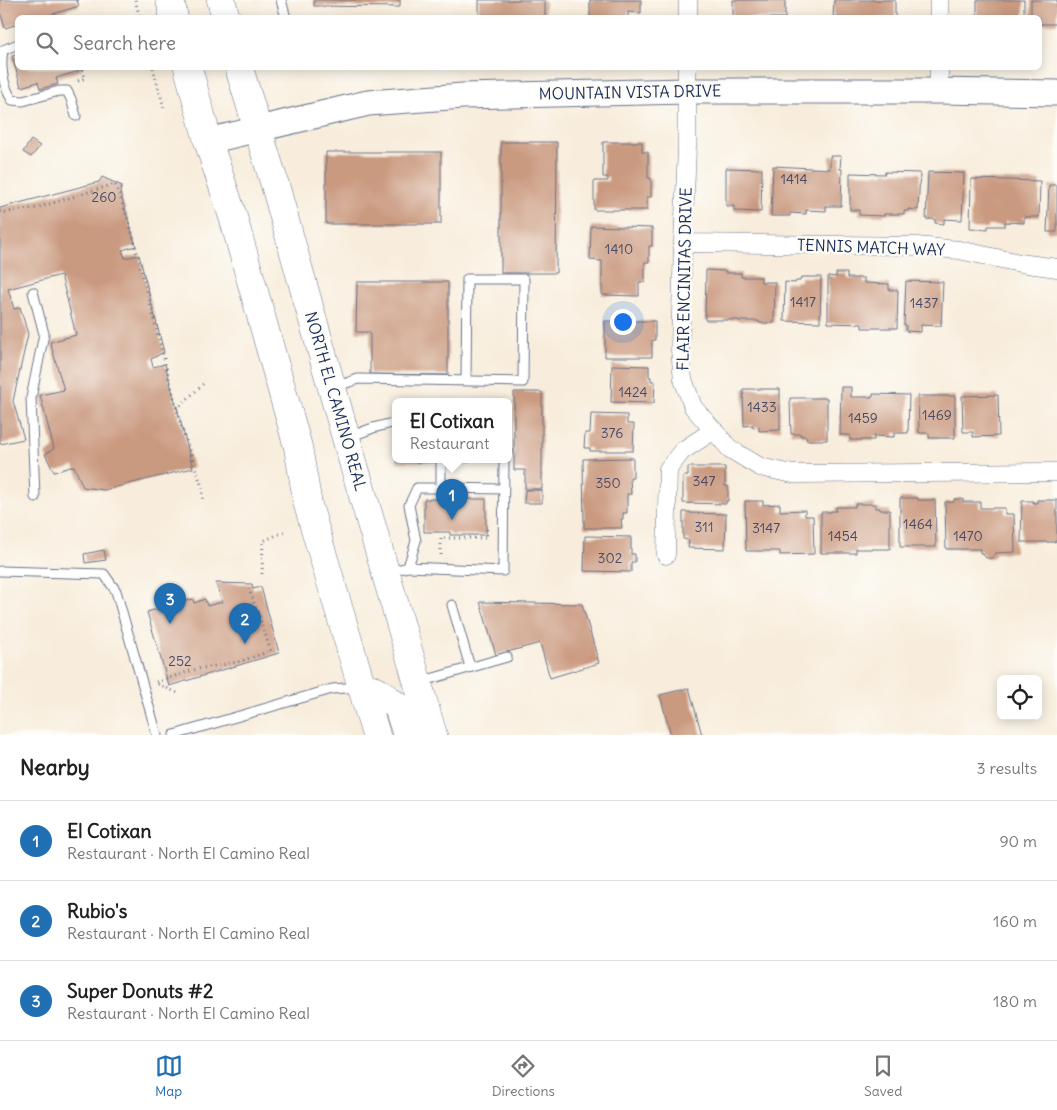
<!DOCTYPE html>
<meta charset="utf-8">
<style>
:root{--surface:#fff;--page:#f6f6f6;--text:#202124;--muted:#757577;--line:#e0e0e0;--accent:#1f6fb2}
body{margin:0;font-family:Delius,sans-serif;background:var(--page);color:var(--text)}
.controls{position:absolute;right:15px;bottom:15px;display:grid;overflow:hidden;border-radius:8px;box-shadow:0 2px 12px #0003}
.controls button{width:45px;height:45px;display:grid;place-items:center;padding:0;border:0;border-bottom:1px solid var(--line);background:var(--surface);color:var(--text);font:25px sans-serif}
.you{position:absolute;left:622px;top:321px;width:18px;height:18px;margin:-12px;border:4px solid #fff;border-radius:50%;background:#1a73e8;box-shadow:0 0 0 8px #1a73e833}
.badge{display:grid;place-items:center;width:32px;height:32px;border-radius:50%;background:var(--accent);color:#fff;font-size:16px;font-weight:700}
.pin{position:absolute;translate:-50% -41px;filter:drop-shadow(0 1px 2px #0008)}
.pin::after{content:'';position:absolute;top:26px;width:18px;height:15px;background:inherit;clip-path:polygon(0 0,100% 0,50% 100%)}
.popup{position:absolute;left:392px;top:398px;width:120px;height:65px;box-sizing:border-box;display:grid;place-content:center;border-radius:8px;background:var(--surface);filter:drop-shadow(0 1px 4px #0005);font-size:16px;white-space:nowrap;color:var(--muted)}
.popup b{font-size:19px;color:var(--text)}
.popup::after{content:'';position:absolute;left:50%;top:100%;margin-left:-10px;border:10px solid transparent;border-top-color:var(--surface)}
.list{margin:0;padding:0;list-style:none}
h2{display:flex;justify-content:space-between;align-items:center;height:65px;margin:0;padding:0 20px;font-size:21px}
h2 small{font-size:16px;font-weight:400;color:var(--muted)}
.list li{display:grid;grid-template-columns:32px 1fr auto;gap:15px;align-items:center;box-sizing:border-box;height:80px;padding:0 20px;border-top:1px solid var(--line)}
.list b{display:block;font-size:19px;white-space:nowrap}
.list p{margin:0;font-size:16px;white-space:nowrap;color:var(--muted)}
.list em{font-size:16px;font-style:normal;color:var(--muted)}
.icon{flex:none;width:28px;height:28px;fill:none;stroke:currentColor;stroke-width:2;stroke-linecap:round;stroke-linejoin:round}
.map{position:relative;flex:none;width:1057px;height:735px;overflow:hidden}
.search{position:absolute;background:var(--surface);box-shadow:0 2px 12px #0003;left:15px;right:15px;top:15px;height:55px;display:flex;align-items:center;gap:12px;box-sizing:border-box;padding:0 18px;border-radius:8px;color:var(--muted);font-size:19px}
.sheet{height:305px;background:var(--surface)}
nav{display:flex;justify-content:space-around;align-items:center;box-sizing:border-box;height:70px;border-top:1px solid var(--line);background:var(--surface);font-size:14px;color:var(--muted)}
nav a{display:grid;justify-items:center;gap:2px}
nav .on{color:var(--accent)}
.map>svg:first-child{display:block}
</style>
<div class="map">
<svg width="1057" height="735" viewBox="0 0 1057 735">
<rect width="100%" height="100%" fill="#fdfcf7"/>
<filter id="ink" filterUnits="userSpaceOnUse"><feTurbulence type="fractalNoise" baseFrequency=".02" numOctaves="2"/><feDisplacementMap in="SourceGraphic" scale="10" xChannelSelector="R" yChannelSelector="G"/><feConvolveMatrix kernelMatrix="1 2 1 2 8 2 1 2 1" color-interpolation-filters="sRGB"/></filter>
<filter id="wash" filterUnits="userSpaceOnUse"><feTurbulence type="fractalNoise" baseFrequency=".0096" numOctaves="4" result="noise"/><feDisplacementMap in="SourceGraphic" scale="20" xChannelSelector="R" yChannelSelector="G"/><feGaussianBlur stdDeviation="1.12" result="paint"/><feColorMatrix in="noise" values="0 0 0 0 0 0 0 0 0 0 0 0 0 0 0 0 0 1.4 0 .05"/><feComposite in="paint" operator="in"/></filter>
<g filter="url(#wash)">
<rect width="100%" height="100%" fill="#f8eddc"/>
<g id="blocks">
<!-- building -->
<path fill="#ca9a80" d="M0 0H77L79 6 40 18H18V24L5 28 0 11Z
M314 0H400V7L314 6Z
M479 0H545V18H479Z
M590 0H641V13L628 12V18H590Z
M733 0H785V18H733Z
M834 0H895V18H833Z
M977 0H1024V18H977Z
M1031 0H1057V24H1040V18H1031Z
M18 55V68H81L82 70 56 78 58 84 40 89 38 82 21 87 12 56Z
M31 140 40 146 31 157 23 152Z
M501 142H557L556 273H501Z
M603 142H642V152H648V178H651V197H647V210H594V181H608V177H603Z
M326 152H441V224H326Z
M830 156H841L840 169H842L841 206H826V211L806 210V214L790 213V216H771L773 166 830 169Z
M726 168 762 169 761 212 734 211V206H726Z
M885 172 920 173 918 210 908 209V211H904V214H884V216L859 215V210H850V173L885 174Z
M928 172 964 173 962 220 944 219V224L935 223V219H926Z
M102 177 122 186 120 192 136 246 122 250 125 258 139 255 164 352 151 359 153 367 165 364 193 468 104 490 83 487 74 466 54 472 45 454 54 449 40 395 64 390 50 342 76 335 61 275 8 289 14 309 20 307 28 334 13 401 24 439 0 444V208L99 182Z
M971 179 1040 181 1039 217H1024V223L1005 222V226H988V229L970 228Z
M1049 185H1057V232H1047Z
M591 226 652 228V246H649V262H645V282H639V296L602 295V261L590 260Z
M706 270 726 271V273H741V277H761V282H775L774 323H759V321H739V320H705Z
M836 273H847V278H864V283L889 284V290H898L897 328H862V324L828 323V276L836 277Z
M801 277H821L820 322 784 321 785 282 795 283 796 281H800Z
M906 281 943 282 941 326 921 325V332L906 331V325H904Z
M357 282H448V375L370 374V332H356Z
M605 321H655V340H652V357H605Z
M612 365 649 366V377H651V381H655L654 403 611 402Z
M841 387H851V397H873V394L909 395 908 433H894V437L874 436V440H850V435H840Z
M743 389H780V430L759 431V427L753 428V425L744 426Z
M514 392H542V489H525V470H514Z
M998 395 999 436 973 437V432H963L962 396Z
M918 396H955V438H929V433H919Z
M790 398H827V440H807L806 436H801V434H791Z
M591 414 627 415V424H634L633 451H590V448H584L585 433H590Z
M633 458V478H630L631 494H627V513H623V519H621L622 528H584L583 459Z
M397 459H470V462H397Z
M688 467H725V486H728V501H726V504L683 503V476H688Z
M525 490H542V503H524Z
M444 496H464V499H486V535H450V532H424V499H444Z
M900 498H918V500H935L936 547H900Z
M954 499H963V502H980V508H1005V514H1014L1015 552 995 553V555L992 558H986L982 553H980V549H946L945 502H954Z
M1037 500H1057V541H1055V542H1021L1022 501H1033V503H1037Z
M745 501H763V505L780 504V511L805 510V516H813L814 554 780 555V551H746Z
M855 504H875V508H880V510H890V549H856V553H821V512H831V511H836V507H855Z
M683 512H691L690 513 726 514 725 549 688 548 689 540 683 539Z
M585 536 631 537V554H635V562H631V572L584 571Z
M104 550 106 560 85 563 84 554Z
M216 583 252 584 253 589 261 587 279 653 169 686 147 612 193 599 194 603 205 599 207 606 222 602Z
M480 602 582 604 599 663 550 678 540 643 496 655Z
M689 688 702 735H671L660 695Z"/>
</g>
</g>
<g filter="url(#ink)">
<use href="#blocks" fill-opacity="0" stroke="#68728a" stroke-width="1"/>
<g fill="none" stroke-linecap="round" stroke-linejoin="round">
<defs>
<path id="service" d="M281 0 286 18
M18 44 3 50C0 68 3 85 12 100L23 101 59 91H67L71 99 76 116
M33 292 44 334 31 398 35 497
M335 387 358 379 523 382 524 279H467L466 381
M349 437 373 428 396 422
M441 488 504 489
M408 567 416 541 409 505 417 488H441V462
M0 571 104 574 116 591 157 735
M388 572 408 567 503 571 504 459
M452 605 470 667
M420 682 507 657
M174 735 332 689 359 687"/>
<path id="minor" d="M688 18V0
M939 18V0
M687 68V147L683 243 680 350 683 379 693 407 730 449 760 467 793 474 1057 472
M939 68V91
M683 243 917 246 959 250 1020 263 1057 268
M666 555 668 469 682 451 714 430"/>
<path id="secondary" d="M208 141 368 103 463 96 687 91H939L1057 93"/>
<path id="primary" d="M170 0 174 18
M221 0 226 18
M188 68 208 141 233 217 298 447 308 505 376 735
M239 68 275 185 346 438 433 735
M362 687 372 689 382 694 398 707 407 735"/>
</defs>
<!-- service casing -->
<use href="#service" stroke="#68728a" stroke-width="11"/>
<!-- minor casing -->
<use href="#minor" stroke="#68728a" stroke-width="19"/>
<!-- secondary casing -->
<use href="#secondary" stroke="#68728a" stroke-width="27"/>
<!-- primary casing -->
<use href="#primary" stroke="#68728a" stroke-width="29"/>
<!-- path -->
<path stroke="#68728a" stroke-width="3" stroke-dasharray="1 4" stroke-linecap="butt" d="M77 0 78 2
M135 0 140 18
M153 68 164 108
M78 81 85 78 82 68
M0 213 36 208 115 184 130 225 182 429 202 487 203 502
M177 409 203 384
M441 555V538H486L487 526
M262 574 263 541 286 531
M156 682 197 669 238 662 271 651 249 589
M158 684 180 694"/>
<!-- service -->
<use href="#service" stroke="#fff" stroke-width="9"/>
<!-- minor -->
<use href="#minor" stroke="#fff" stroke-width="18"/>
<!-- secondary -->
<use href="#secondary" stroke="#fff" stroke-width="25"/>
<!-- primary -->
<use href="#primary" stroke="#fff" stroke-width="28"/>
</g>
</g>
<g text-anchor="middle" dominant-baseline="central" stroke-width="5" stroke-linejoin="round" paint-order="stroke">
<!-- number labels -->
<g font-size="14" fill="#474a66">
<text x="794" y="179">1414</text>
<text x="104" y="197">260</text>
<text x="619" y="249">1410</text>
<text x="803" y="302">1417</text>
<text x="924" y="303">1437</text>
<text x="633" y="392">1424</text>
<text x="762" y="407">1433</text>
<text x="937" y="415">1469</text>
<text x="863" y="418">1459</text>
<text x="612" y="433">376</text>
<text x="704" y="481">347</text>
<text x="608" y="483">350</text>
<text x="918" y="524">1464</text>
<text x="704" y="527">311</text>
<text x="766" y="528">3147</text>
<text x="843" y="536">1454</text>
<text x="968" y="536">1470</text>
<text x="610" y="558">302</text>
<text x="180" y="661">252</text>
</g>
<!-- street labels -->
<g font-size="16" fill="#1b2f5e" stroke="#fdfcf7">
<text transform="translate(630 92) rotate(-1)">MOUNTAIN VISTA DRIVE</text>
<text transform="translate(871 247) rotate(2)">TENNIS MATCH WAY</text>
<text transform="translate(684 279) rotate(-89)">FLAIR ENCINITAS DRIVE</text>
<text transform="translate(336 401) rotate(74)">NORTH EL CAMINO REAL</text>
</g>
</g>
</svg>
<div class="controls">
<button><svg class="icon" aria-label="locate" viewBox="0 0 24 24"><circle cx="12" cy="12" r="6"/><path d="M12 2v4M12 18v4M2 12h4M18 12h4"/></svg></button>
</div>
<div class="you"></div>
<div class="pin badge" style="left:452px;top:520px">1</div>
<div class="popup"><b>El Cotixan</b>Restaurant</div>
<div class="pin badge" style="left:245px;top:644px">2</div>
<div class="pin badge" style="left:170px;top:624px">3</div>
<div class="search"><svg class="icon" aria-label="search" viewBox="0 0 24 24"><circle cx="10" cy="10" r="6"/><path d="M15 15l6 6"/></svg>Search here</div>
</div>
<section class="sheet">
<h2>Nearby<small>3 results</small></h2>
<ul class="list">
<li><span class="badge">1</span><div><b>El Cotixan</b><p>Restaurant · North El Camino Real</p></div><em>90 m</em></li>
<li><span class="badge">2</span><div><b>Rubio's</b><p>Restaurant · North El Camino Real</p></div><em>160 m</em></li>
<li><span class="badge">3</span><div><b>Super Donuts #2</b><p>Restaurant · North El Camino Real</p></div><em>180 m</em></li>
</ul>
</section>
<nav>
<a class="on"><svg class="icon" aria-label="map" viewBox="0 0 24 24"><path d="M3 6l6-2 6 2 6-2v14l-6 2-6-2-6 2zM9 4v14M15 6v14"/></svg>Map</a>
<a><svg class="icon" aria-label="directions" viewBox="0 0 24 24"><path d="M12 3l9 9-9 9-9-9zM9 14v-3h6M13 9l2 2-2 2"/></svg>Directions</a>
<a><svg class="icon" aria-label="saved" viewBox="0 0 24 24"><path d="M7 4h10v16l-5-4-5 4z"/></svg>Saved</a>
</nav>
